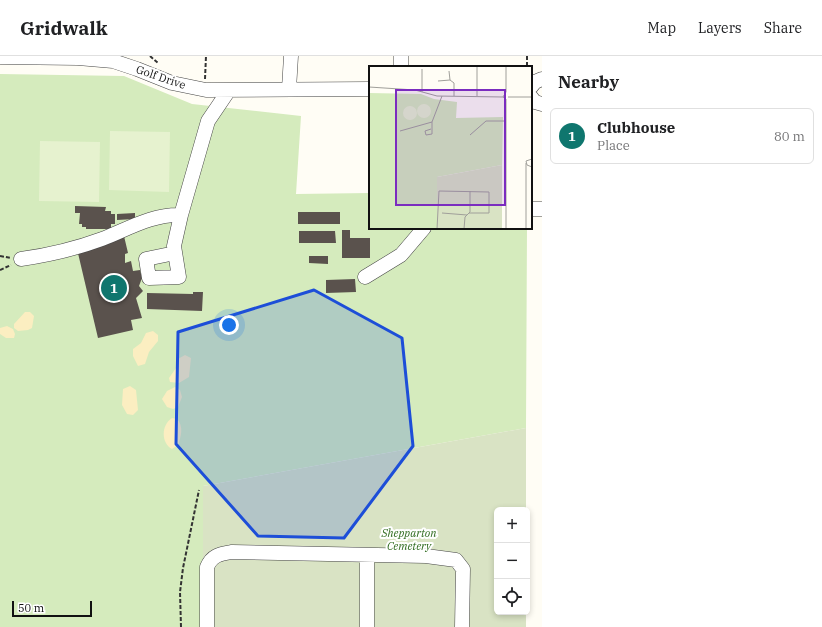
<!DOCTYPE html>
<meta charset="utf-8">
<style>
:root{--surface:#fff;--page:#f2f2f2;--text:#202124;--muted:#757577;--line:#e0e0e0;--accent:#0f766e}
body{margin:0;font-family:"IBM Plex Serif",serif;background:var(--page);color:var(--text)}
.controls{position:absolute;right:12px;bottom:12px;display:grid;overflow:hidden;border-radius:6px;box-shadow:0 2px 6px #0003}
.controls button{width:36px;height:36px;display:grid;place-items:center;padding:0;border:0;border-bottom:1px solid var(--line);background:var(--surface);color:var(--text);font:20px sans-serif}
.scale{position:absolute;left:12px;bottom:10px;width:80px;box-sizing:border-box;padding-left:4px;border:2px solid #111;border-top:0;font-size:11px;line-height:14px;white-space:nowrap;color:#111;-webkit-text-stroke:3px #fff;paint-order:stroke}
.you{position:absolute;left:229px;top:269px;width:14px;height:14px;margin:-10px;border:3px solid #fff;border-radius:50%;background:#1a73e8;box-shadow:0 0 0 6px #1a73e833}
.badge{display:grid;place-items:center;width:26px;height:26px;border-radius:50%;background:var(--accent);color:#fff;font-size:13px;font-weight:700}
.pin{position:absolute;translate:-50% -50%;border:2px solid #fff;box-shadow:0 1px 4px #0006}
.list{margin:0;padding:0;list-style:none}
h2{display:flex;justify-content:space-between;align-items:center;height:52px;margin:0;padding:0 16px;font-size:17px}
h2 small{font-size:13px;font-weight:400;color:var(--muted)}
.list li{display:grid;grid-template-columns:26px 1fr auto;gap:12px;align-items:center;box-sizing:border-box;height:56px;margin:0 8px 8px;padding:0 8px;border:1px solid var(--line);border-radius:6px}
.list b{display:block;font-size:15px;white-space:nowrap}
.list p{margin:0;font-size:13px;white-space:nowrap;color:var(--muted)}
.list em{font-size:13px;font-style:normal;color:var(--muted)}
.icon{flex:none;width:22px;height:22px;fill:none;stroke:currentColor;stroke-width:2;stroke-linecap:round;stroke-linejoin:round}
.map{position:relative;flex:none;width:542px;height:571px;overflow:hidden}
header{display:flex;align-items:center;gap:24px;box-sizing:border-box;height:56px;padding:0 20px;background:var(--surface);border-bottom:1px solid var(--line)}
header strong{font-size:19px}
nav{display:flex;gap:22px;margin-inline-start:auto;font-size:14px}
main{display:flex}
aside{flex:1;background:var(--surface)}
.map>svg:first-child{display:block}
</style>
<header>
<strong>Gridwalk</strong>
<nav><a>Map</a><a>Layers</a><a>Share</a></nav>
</header>
<main>
<div class="map">
<svg width="542" height="571" viewBox="0 0 542 571">
<rect width="100%" height="100%" fill="#fffdf5"/>
<!-- green -->
<path fill="#d5ebbd" d="M0 18 124 20 192 48 301 60 296 138 370 137V172H527L526 372 203 430V571H0Z"/>
<!-- sand -->
<path fill="#fbeec1" d="M25 256H30L34 260 32 272 28 274 18 275 14 272V268Z
M7 270 13 273 15 278 14 282H6L0 278V272Z
M153 275 158 279V285L149 296 145 308 138 310 133 300V293L141 287 146 277Z
M185 299 191 302 189 321 179 327 170 326 169 322 176 312V304Z
M130 330 136 334 138 354 133 359 127 358 122 349 123 333Z
M175 331 180 334 182 341 178 351 173 353 167 351 162 343 167 335Z
M172 362 177 363C184 370 181 381 178 389L172 393C161 387 161 369 172 362Z"/>
<!-- cemetery -->
<path fill="#d9e3c4" d="M526 372V454H497V556H526V571H203V430Z"/>
<!-- pitch -->
<path fill="#e6f2cf" d="M110 75 170 76 169 136 109 134Z
M40 85 100 86 99 146 39 145Z"/>
<!-- building -->
<path fill="#5a524d" d="M75 150 106 151 105 155H111V158H115V168H111V173H86V171H82V168H79L80 157H75Z
M298 156H340V168H298Z
M135 157V163L117 164V158Z
M342 174H350V182H370V202H342Z
M299 175H335L336 187H299Z
M124 180 128 197 125 198V207L131 205 133 215 140 214 142 222 139 230 143 235 136 242 142 262 131 264 133 274 98 282 77 193Z
M309 200H328V208L309 207Z
M355 223 356 236 326 237V224Z
M193 236H203L202 255 147 253V237L193 238Z"/>
<g fill="none" stroke-linecap="round" stroke-linejoin="round">
<defs>
<path id="minor" d="M0 1 78 2 113 5 137 13 172 27 206 34 370 33
M401 11V0
M531 31 535 26 542 23
M289 33 291 0
M531 41 535 46 542 48
M531 153H542
M175 197 146 203 149 222 179 221 174 190 181 159 208 65 229 34
M21 203C49 199 75 193 102 183 128 173 152 158 181 159
M365 221 401 199 424 172
M367 499V571
M207 571V511C212 499 220 498 232 496L426 500 456 504 463 513 462 571"/>
</defs>
<!-- minor casing -->
<use href="#minor" stroke="#444" stroke-width="15"/>
<!-- path -->
<path stroke="#333" stroke-width="2" stroke-dasharray="4 2" stroke-linecap="butt" d="M150 0 158 7
M527 0V11
M205 23 206 0
M0 200 11 202
M0 214 11 209
M181 571 180 536 183 512 199 434"/>
<!-- minor -->
<use href="#minor" stroke="#fff" stroke-width="14"/>
</g>
<!-- marked area -->
<path fill="#1d4ed8" fill-opacity="0.2" stroke="#1d4ed8" stroke-width="3" stroke-linejoin="round" d="M314 234 402 282 413 390 344 482 258 480 176 388 178 276Z"/>
<g text-anchor="middle" dominant-baseline="central" stroke-width="4" stroke-linejoin="round" paint-order="stroke">
<!-- street labels -->
<g font-size="11" fill="#111" stroke="#fff">
<text transform="translate(161 21) rotate(19)">Golf Drive</text>
</g>
<!-- park labels -->
<g font-size="11" font-style="italic" fill="#2f6b1f" stroke="#fff">
<text x="409" y="477">Shepparton<tspan x="409" dy="13">Cemetery</tspan></text>
</g>
</g>
<!-- overview -->
<g transform="translate(369 10)">
<rect width="163" height="163" fill="#fffdf5"/>
<path d="M0 27 52 28 65 33 88 36 87 52 134 51 133 99 68 111V163H0Z" fill="#d5ebbd"/>
<path d="M133 99V163H68V111Z" fill="#d9e3c4"/>
<path d="M48 45a7 7 0 1 1 14 0a7 7 0 1 1-14 0ZM34 47a7 7 0 1 1 14 0a7 7 0 1 1-14 0Z" fill="#e6f2cf"/>
<path fill="none" stroke="#a09f9a" stroke-width="1" d="M53 3V26M80 5 81 14 85 17V30M69 15 81 14M0 21 46 24 68 30 134 31M108 30V0M134 31 137 33V163M134 31 137 26V0M139 31H163M62 63 56 65 57 69 63 68V56L73 30M31 65 63 56M101 69 117 55H137M163 93 157 95 158 99 163 101M157 97V163M73 147 98 149M68 163 70 125 120 126V147H100M95 163 96 151 101 146V125"/>
<path fill="#7b2cbf" fill-opacity="0.15" stroke="#7b2cbf" stroke-width="2" d="M27 24H136V139H27Z"/>
<rect width="163" height="163" fill="none" stroke="#111" stroke-width="2"/>
</g>
</svg>
<div class="controls">
<button>+</button>
<button>−</button>
<button><svg class="icon" aria-label="locate" viewBox="0 0 24 24"><circle cx="12" cy="12" r="6"/><path d="M12 2v4M12 18v4M2 12h4M18 12h4"/></svg></button>
</div>
<div class="scale">50 m</div>
<div class="you"></div>
<div class="pin badge" style="left:114px;top:232px">1</div>
</div>
<aside>
<h2>Nearby<small></small></h2>
<ul class="list">
<li><span class="badge">1</span><div><b>Clubhouse</b><p>Place</p></div><em>80 m</em></li>
</ul>
</aside>
</main>
